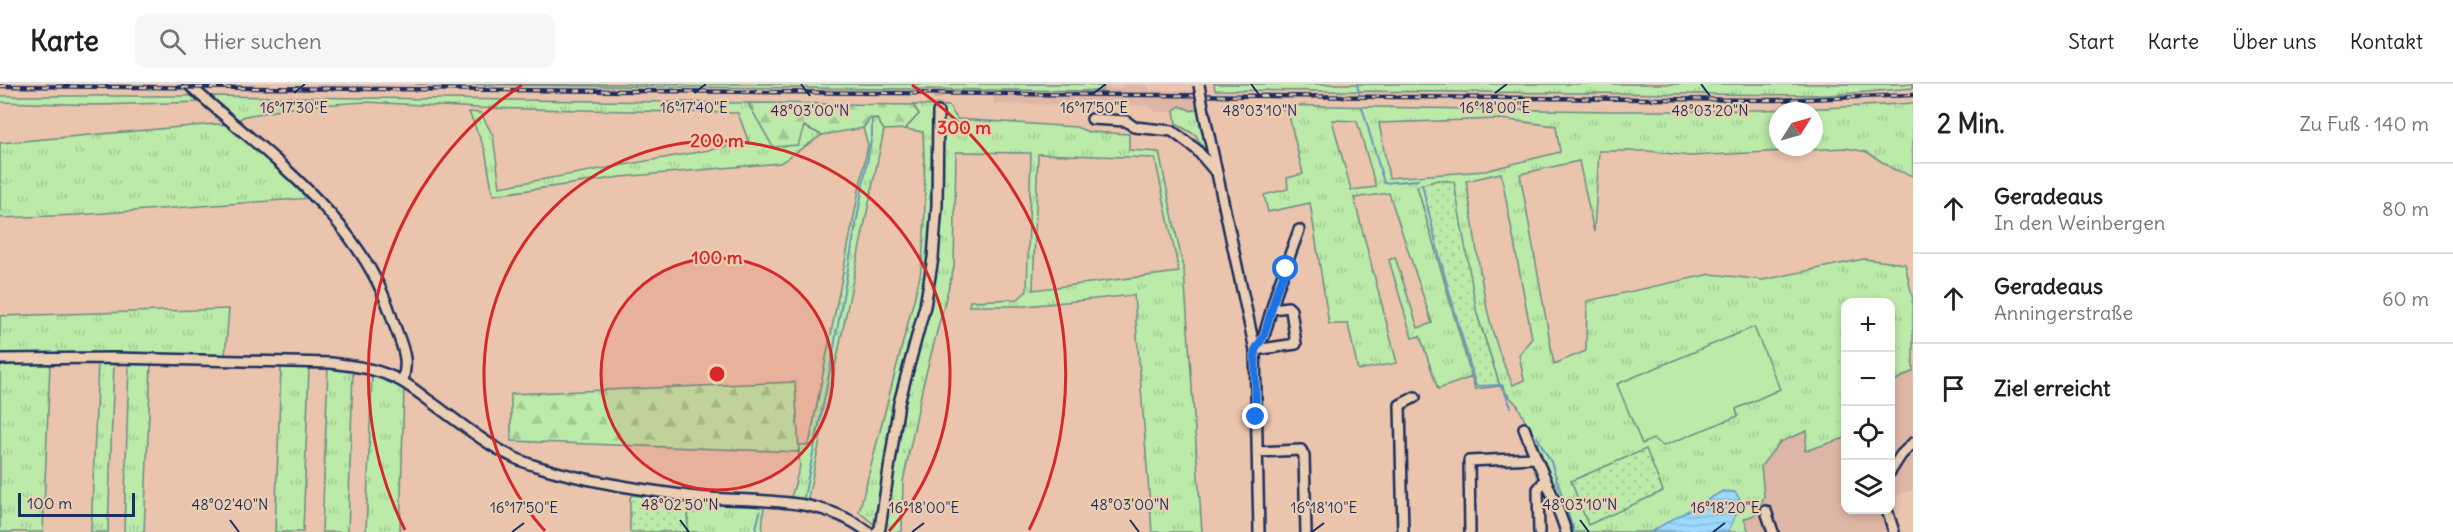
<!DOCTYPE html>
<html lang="de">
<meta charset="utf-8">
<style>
:root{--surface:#fff;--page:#f6f6f6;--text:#222;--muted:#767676;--line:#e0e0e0}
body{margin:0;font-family:Delius,sans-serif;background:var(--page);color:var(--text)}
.controls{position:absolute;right:18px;bottom:18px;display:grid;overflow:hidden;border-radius:12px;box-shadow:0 3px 9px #0003}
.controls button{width:54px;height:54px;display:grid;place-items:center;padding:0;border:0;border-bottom:2px solid var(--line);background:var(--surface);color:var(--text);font:30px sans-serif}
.compass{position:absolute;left:1769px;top:18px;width:54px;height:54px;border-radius:50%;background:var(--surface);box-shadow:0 3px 9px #0003;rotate:53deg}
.scale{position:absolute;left:18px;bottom:15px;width:117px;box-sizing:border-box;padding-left:6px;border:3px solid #1b2f5e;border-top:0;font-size:16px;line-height:21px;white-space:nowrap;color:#1b2f5e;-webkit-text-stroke:4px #ecceb3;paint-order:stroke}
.stop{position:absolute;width:18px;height:18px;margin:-14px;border:4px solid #1a73e8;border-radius:50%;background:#fff}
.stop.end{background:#1a73e8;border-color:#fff;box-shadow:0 2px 6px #0008}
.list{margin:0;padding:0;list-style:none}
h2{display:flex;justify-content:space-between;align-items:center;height:78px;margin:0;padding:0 24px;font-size:26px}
h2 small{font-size:20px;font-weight:400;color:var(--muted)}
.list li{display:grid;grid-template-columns:39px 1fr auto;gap:18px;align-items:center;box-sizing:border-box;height:90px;padding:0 24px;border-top:2px solid var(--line)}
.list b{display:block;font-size:22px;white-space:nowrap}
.list p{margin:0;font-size:20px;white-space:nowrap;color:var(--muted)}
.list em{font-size:20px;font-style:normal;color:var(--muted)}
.icon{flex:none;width:33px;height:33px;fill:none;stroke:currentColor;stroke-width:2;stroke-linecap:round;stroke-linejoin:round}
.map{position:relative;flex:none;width:1913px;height:448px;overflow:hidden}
header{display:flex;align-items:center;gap:36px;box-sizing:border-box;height:84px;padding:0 30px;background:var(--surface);border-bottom:2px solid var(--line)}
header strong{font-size:28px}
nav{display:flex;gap:33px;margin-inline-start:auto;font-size:21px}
.search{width:420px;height:54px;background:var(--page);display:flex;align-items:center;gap:15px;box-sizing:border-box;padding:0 21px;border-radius:12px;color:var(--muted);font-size:22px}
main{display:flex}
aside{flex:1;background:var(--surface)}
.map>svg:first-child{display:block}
</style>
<header>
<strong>Karte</strong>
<div class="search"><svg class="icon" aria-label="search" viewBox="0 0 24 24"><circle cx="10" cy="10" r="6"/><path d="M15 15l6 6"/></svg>Hier suchen</div>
<nav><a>Start</a><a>Karte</a><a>Über uns</a><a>Kontakt</a></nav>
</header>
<main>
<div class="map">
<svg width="1913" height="448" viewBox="0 0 1913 448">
<defs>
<pattern id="grass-tufts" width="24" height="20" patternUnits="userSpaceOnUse" patternTransform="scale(1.5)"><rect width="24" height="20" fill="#bbeaa9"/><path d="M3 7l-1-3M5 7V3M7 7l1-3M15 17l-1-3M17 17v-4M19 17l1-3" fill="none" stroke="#a0c994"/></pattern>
<pattern id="forest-firs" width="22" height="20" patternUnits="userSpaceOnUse" patternTransform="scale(1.5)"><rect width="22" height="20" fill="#bbeaa9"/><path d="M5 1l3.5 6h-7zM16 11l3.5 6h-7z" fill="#a0c994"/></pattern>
<pattern id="garden-dots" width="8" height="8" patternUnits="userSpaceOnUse" patternTransform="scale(1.5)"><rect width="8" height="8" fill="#bbeaa9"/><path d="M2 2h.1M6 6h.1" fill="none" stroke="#a0c994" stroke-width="1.8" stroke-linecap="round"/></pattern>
<pattern id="water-rules" width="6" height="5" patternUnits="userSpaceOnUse" patternTransform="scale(1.5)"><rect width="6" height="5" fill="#9cdafd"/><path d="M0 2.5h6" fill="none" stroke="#86bbdb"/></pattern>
</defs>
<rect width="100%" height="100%" fill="#eac4ac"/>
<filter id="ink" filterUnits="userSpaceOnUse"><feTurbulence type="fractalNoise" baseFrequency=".0167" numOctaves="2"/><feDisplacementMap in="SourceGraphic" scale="12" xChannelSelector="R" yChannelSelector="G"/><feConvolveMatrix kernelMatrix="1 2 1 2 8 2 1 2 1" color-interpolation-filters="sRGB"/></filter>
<g filter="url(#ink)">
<!-- built -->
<path fill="#deb6a5" d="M1125 0 1148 2 1149 6 1196 7 1199 24 1192 27 1180 22 1171 28H1156L1147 21 994 20V5L1102 7 1103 3 1118 5Z
M1913 287V406L1899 410 1894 423 1902 448H1749L1744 435 1758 429 1764 412 1761 382 1780 358 1807 346 1806 367 1845 354 1846 426H1890L1891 299Z"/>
<!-- grass -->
<path fill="url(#grass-tufts)" stroke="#6b8c84" stroke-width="1.5" fill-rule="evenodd" d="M415 0H1088L1103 3 1102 7Z
M1214 0H1913V4L1829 11 1215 6Z
M0 12H198L202 18 98 21 0 18Z
M209 12 748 19 773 62 803 42 822 51 780 79 621 93 493 111 485 66 469 28 481 29 493 52 500 103 749 59 738 29 478 24 365 18 302 22 245 32 236 37Z
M1913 19V92L1893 85 1867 68 1846 64 1690 72 1648 67H1599L1594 148 1579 77 1520 90 1554 280 1586 267 1587 217 1711 190 1763 196 1864 175 1905 180 1913 216V287L1891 299 1890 219H1846L1845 354 1805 367 1807 347 1780 358 1761 382 1764 412 1758 429 1744 435 1749 448H1569L1556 408 1531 357 1525 337 1518 322 1500 302 1477 230 1417 102 1472 293 1438 305 1420 252 1412 254 1389 176 1395 173 1418 244 1432 239 1389 109 1354 114 1397 279 1358 286 1348 240H1329L1310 119 1268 128 1264 111 1288 105 1287 94 1303 90 1288 27 1270 21C1484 24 1699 34 1913 19ZM1778 27H1814V63H1778ZM1500 35 1556 42 1560 68 1485 87 1389 94 1379 39ZM1332 36 1357 37 1376 103 1351 106ZM1501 89 1532 254 1519 271 1524 296 1513 301C1481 237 1479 167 1466 97Z
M913 21 949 22 957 35 1076 43 1089 48 1129 50V66L1159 68 1184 187 1202 448H1152L1134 211 1026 222H969L970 217 1018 215 1027 207 1031 69 956 68 954 183 923 301 903 398 902 448H884L859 428 920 192C927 144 925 96 923 48L905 45 919 30ZM1038 70 1155 74 1179 188 1033 206Z
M1180 22 1192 27 1199 24 1208 75 1196 51 1176 40 1174 26Z
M870 34 877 35 884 46 807 419 790 417 800 382 798 361H809L868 61 863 44Z
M215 40 227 41 311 114 77 131 0 134V59Z
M229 225 225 273 0 271V232Z
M0 278H50L43 448H0Z
M98 278H114L108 448H91Z
M129 279H151L144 448H124Z
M281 283H309L303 448H275Z
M328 283 353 285 348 448H322Z
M372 290 404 303 400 448H366Z
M689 418 764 422 762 448H687Z"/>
<!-- forest -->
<path fill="url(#forest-firs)" stroke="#6b8c84" stroke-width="1.5" d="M748 19 913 21 919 30 905 45 884 46 877 35 870 34 863 44 822 51 804 42 798 61 773 63Z
M795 298 799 368 511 357V310Z"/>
<!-- garden -->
<path fill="url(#garden-dots)" stroke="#6b8c84" stroke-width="1.5" d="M1438 96 1454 98 1477 230 1500 302 1475 305 1417 102Z
M1646 365 1663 407 1588 441 1571 397Z
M632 411 689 418 687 448H630V414Z"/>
<!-- pitch -->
<path fill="#bbeaa9" stroke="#6b8c84" stroke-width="1.5" d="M1754 243 1780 305 1736 325 1738 332 1663 362 1653 355 1642 360 1617 300Z"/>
<!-- water -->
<path fill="url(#water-rules)" stroke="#6896bd" stroke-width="1.5" d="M1723 407 1735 408 1742 418 1728 448H1650Z"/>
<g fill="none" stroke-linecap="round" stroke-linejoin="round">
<!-- stream -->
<path stroke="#6896bd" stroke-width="2" d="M1357 0 1359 9
M1362 23 1384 99 1418 96
M1422 100 1440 175 1476 302 1502 301 1511 323
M1537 353 1551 378 1574 448
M804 413 827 302 872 51V35
M755 448 760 428"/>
<!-- minor-tunnel -->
<path stroke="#c1a69c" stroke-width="9" stroke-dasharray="9 4.5" stroke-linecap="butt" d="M938 28V0"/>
<defs>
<path id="minor" d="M188 0C265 70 363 134 394 240 398 251 404 264 405 275 406 282 404 291 403 298
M1205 33 1255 266 1259 448
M1092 35 1126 37 1134 43 1172 47 1196 65 1214 86
M1255 266 1264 252 1277 206 1299 146
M1255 266 1296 260 1291 226 1288 223 1273 225
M0 275 114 274 331 279C356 282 379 285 401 297 412 303 421 311 431 318 463 341 498 371 536 382 584 397 637 405 688 412 748 420 817 408 868 448
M1524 344C1537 380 1555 412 1566 448
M1257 368 1301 366 1304 372 1306 448
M1890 388 1901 371 1913 359
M1887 426 1894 448
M1766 427 1773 448
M877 448 880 444 899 319 925 222 933 174 937 121 938 28
M1403 448 1400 321 1415 313
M1470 448 1469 377 1535 374
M1539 448 1538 405 1545 396"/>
</defs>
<!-- minor casing -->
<use href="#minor" stroke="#1b2f5e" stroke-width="14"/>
<!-- minor -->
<use href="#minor" stroke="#ecceb3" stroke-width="9"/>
<defs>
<path id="rail" d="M0 2 1776 16 1913 11"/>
</defs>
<!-- rail casing -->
<use href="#rail" stroke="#1b2f5e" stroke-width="4.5"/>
<!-- rail -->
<use href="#rail" stroke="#ecceb3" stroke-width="2" stroke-dasharray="7" stroke-linecap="butt"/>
<defs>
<path id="minor-bridge" d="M1199 1 1205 33"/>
</defs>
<!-- minor-bridge casing -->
<use href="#minor-bridge" stroke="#1b2f5e" stroke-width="14" stroke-linecap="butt"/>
<!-- minor-bridge -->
<use href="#minor-bridge" stroke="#ecceb3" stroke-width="9"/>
</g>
</g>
<g fill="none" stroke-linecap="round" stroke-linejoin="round" filter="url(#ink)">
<!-- route -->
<path stroke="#1a73e8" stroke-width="8" d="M1256 333 1255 266 1264 252 1277 206 1286 185"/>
</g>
<!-- ticks -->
<path fill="none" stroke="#1b2f5e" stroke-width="2" d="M801 0 810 12M1251 0 1260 12M1701 0 1710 12M294 9 305 0M694 9 706 0M1094 9 1106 0M1495 9 1507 0M230 436 239 448M680 436 689 448M1130 436 1139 448M1580 436 1589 448M512 448 524 439M912 448 924 439M1312 448 1324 439M1713 448 1725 439"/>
<!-- distance rings -->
<circle cx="717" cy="290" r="116" fill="#d62828" fill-opacity=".12"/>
<g fill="none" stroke="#d62828" stroke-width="3">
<circle cx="717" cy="290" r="116"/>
<path d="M545 447A233 233 0 1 1 889 447"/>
<path d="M405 446A349 349 0 0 1 522 1M912 1A349 349 0 0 1 1029 446"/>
</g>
<g font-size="15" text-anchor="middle" fill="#1b2f5e" stroke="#ecceb3" stroke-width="4.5" stroke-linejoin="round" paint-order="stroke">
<text x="294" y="29">16°17'30"E</text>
<text x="694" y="29">16°17'40"E</text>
<text x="1094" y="29">16°17'50"E</text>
<text x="1495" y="29">16°18'00"E</text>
<text x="810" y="32">48°03'00"N</text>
<text x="1260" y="32">48°03'10"N</text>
<text x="1710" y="32">48°03'20"N</text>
<text x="230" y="426">48°02'40"N</text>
<text x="680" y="426">48°02'50"N</text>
<text x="1130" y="426">48°03'00"N</text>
<text x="1580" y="426">48°03'10"N</text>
<text x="524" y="429">16°17'50"E</text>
<text x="924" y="429">16°18'00"E</text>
<text x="1324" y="429">16°18'10"E</text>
<text x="1725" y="429">16°18'20"E</text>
</g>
<circle cx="717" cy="290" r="9" fill="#d62828" stroke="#ecceb3" stroke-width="3"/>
<g font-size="18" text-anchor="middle" font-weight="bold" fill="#d62828" stroke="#ecceb3" stroke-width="4.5" stroke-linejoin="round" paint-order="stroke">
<text x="964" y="50">300 m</text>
<text x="717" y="63">200 m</text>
<text x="717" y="180">100 m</text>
</g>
</svg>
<div class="controls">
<button>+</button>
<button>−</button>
<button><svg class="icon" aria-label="locate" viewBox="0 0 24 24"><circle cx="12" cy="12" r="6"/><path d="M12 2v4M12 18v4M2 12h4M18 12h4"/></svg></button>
<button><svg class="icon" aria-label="layers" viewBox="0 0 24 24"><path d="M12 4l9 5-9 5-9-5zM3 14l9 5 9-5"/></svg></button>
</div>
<svg class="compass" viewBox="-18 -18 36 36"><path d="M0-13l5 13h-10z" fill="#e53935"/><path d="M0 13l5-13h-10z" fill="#767676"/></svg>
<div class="scale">100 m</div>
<div class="stop" style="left:1286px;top:185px"></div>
<div class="stop end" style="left:1256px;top:333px"></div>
</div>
<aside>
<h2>2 Min.<small>Zu Fuß · 140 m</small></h2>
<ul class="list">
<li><svg class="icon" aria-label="ahead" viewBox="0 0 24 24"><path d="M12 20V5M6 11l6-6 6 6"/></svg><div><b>Geradeaus</b><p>In den Weinbergen</p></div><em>80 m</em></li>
<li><svg class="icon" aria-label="ahead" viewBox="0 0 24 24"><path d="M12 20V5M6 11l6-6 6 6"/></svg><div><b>Geradeaus</b><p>Anningerstraße</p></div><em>60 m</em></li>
<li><svg class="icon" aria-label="arrive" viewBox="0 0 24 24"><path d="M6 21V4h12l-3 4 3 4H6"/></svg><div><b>Ziel erreicht</b></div></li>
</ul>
</aside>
</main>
